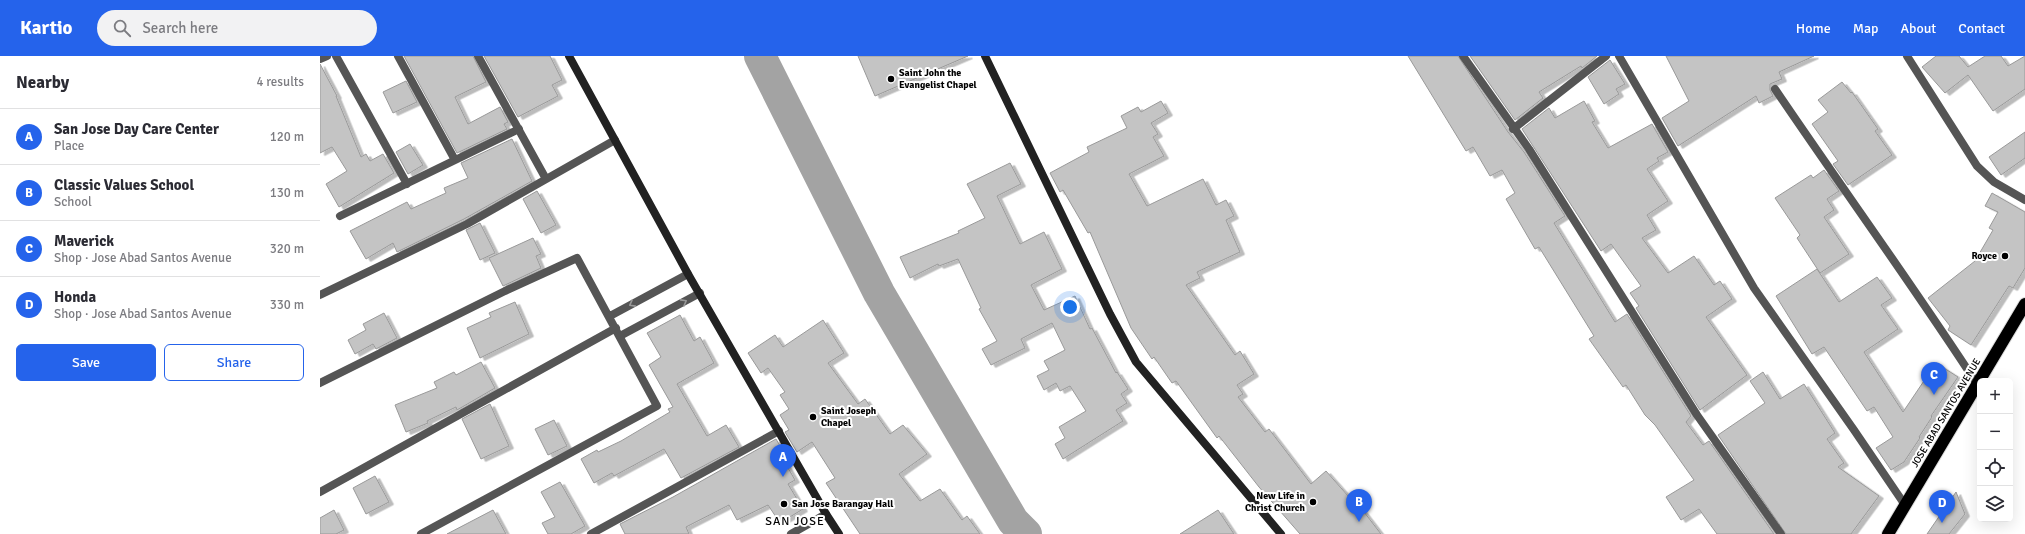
<!DOCTYPE html>
<meta charset="utf-8">
<style>
:root{--surface:#fff;--page:#f2f2f3;--text:#2b2b33;--muted:#7c7c81;--line:#e1e1e2;--accent:#2563eb}
body{margin:0;font-family:Signika,sans-serif;background:var(--page);color:var(--text)}
.controls{position:absolute;right:12px;bottom:12px;display:grid;overflow:hidden;border-radius:6px;box-shadow:0 4px 16px #0002}
.controls button{width:36px;height:36px;display:grid;place-items:center;padding:0;border:0;border-bottom:1px solid var(--line);background:var(--surface);color:var(--text);font:20px sans-serif}
.you{position:absolute;left:750px;top:251px;width:14px;height:14px;margin:-10px;border:3px solid #fff;border-radius:50%;background:#1a73e8;box-shadow:0 0 0 6px #1a73e833}
.badge{display:grid;place-items:center;width:26px;height:26px;border-radius:50%;background:var(--accent);color:#fff;font-size:13px;font-weight:700}
.pin{position:absolute;translate:-50% -33px;filter:drop-shadow(0 1px 2px #0008)}
.pin::after{content:'';position:absolute;top:21px;width:14px;height:12px;background:inherit;clip-path:polygon(0 0,100% 0,50% 100%)}
.list{margin:0;padding:0;list-style:none}
h2{display:flex;justify-content:space-between;align-items:center;height:52px;margin:0;padding:0 16px;font-size:17px}
h2 small{font-size:13px;font-weight:400;color:var(--muted)}
.list li{display:grid;grid-template-columns:26px 1fr auto;gap:12px;align-items:center;box-sizing:border-box;height:56px;padding:0 16px;border-top:1px solid var(--line)}
.list b{display:block;font-size:15px;white-space:nowrap}
.list p{margin:0;font-size:13px;white-space:nowrap;color:var(--muted)}
.list em{font-size:13px;font-style:normal;color:var(--muted)}
.actions{display:flex;gap:8px;padding:12px 16px}
.actions a{flex:1;padding:9px 0;border:1px solid var(--accent);border-radius:6px;text-align:center;font-size:14px;color:var(--accent)}
.actions .main{background:var(--accent);color:#fff}
.icon{flex:none;width:22px;height:22px;fill:none;stroke:currentColor;stroke-width:2;stroke-linecap:round;stroke-linejoin:round}
.map{position:relative;flex:none;width:1705px;height:478px;overflow:hidden}
header{display:flex;align-items:center;gap:24px;box-sizing:border-box;height:56px;padding:0 20px;background:var(--accent);color:#fff}
header strong{font-size:19px}
nav{display:flex;gap:22px;margin-inline-start:auto;font-size:14px}
.search{width:280px;height:36px;background:var(--page);display:flex;align-items:center;gap:10px;box-sizing:border-box;padding:0 14px;border-radius:22px;color:var(--muted);font-size:15px}
main{display:flex}
aside{flex:1;background:var(--surface)}
.map>svg:first-child{display:block}
</style>
<header>
<strong>Kartio</strong>
<div class="search"><svg class="icon" aria-label="search" viewBox="0 0 24 24"><circle cx="10" cy="10" r="6"/><path d="M15 15l6 6"/></svg>Search here</div>
<nav><a>Home</a><a>Map</a><a>About</a><a>Contact</a></nav>
</header>
<main>
<aside>
<h2>Nearby<small>4 results</small></h2>
<ul class="list">
<li><span class="badge">A</span><div><b>San Jose Day Care Center</b><p>Place</p></div><em>120 m</em></li>
<li><span class="badge">B</span><div><b>Classic Values School</b><p>School</p></div><em>130 m</em></li>
<li><span class="badge">C</span><div><b>Maverick</b><p>Shop · Jose Abad Santos Avenue</p></div><em>320 m</em></li>
<li><span class="badge">D</span><div><b>Honda</b><p>Shop · Jose Abad Santos Avenue</p></div><em>330 m</em></li>
</ul>
<div class="actions"><a class="main">Save</a><a>Share</a></div>
</aside>
<div class="map">
<svg width="1705" height="478" viewBox="0 0 1705 478">
<defs>
<filter id="shadow"><feDropShadow dx="4.5" dy="2.5" stdDeviation="0" flood-color="#0004"/></filter>
</defs>
<rect width="100%" height="100%" fill="#fff"/>
<g fill="none" stroke-linecap="round" stroke-linejoin="round">
<!-- river -->
<path stroke="#a3a3a3" stroke-width="32" d="M440 0 559 237 693 465 706 478"/>
</g>
<!-- building -->
<path fill="#c4c4c4" stroke="#999" filter="url(#shadow)" d="M84 0H153L166 26 135 41 148 68 180 51 188 66 184 68 187 73 137 97Z
M164 0H230L242 24 232 29 238 40 198 61Z
M538 0H648L555 40Z
M1088 0H1138L1188 76 1204 96 1245 160 1234 167 1295 266 1307 258 1371 360 1366 366 1383 389 1389 385 1454 478H1397L1379 453 1361 464 1346 441 1374 424 1335 369 1325 359 1306 329 1303 331 1269 283 1274 280 1219 191 1215 193 1186 143 1195 137 1182 114 1170 120 1153 91 1146 95Z
M1150 0H1277L1262 12 1261 10 1219 36 1223 42 1195 64Z
M1346 0H1494L1459 16 1462 23 1450 28V34L1453 40 1439 47 1436 40 1358 90 1342 62 1369 45Z
M1616 0H1639L1648 11 1665 0H1681L1688 10 1705 0V33L1673 55 1648 19 1625 37 1602 11Z
M1290 4 1305 28 1296 33 1299 38 1284 48 1268 21Z
M0 8 17 40H16L41 101 46 98 50 105 63 98 74 117 19 151 6 128 27 115 12 91 0 97Z
M86 25 97 46 73 57 63 36Z
M1522 26 1531 37 1532 36 1558 73 1555 75 1572 99 1528 129 1513 108 1518 105 1492 68 1508 56 1498 44Z
M841 45 848 57 831 67 838 78 833 81 844 100 809 118 827 150 883 123 896 149 906 144 914 160 906 164 920 196 877 216 880 222 866 229 915 299 920 295 934 318 917 329 923 338 918 341 945 376 949 373 991 428 1006 415 1029 441 1031 439 1061 478H980L939 431 899 380 897 382 856 325 852 327 834 301 832 303 811 272 770 176 768 177 743 134 740 136 730 117 769 96 767 91 807 72 801 60 818 51 821 56Z
M1264 45 1275 65 1272 66 1288 92 1332 68 1348 96 1337 102 1339 105 1327 113 1348 145 1327 159 1336 174 1322 182 1348 217 1374 200 1394 229 1400 225 1412 243 1386 261 1427 319 1380 354 1316 252 1319 250 1310 237 1321 230 1291 188 1281 195 1202 73 1229 52 1235 62Z
M1705 76V102L1681 119 1669 101Z
M192 83 212 125 144 163 77 196 73 187 46 203 30 175 87 146 91 153 126 137 124 132 148 122 141 107Z
M90 88 103 109 88 118 76 96Z
M690 107 701 128 677 140 700 188 724 176 742 213 711 229 724 254 755 240 770 273 772 272 796 317 797 316 808 333 801 338 807 347 796 354 803 365 743 403 735 388 745 382 739 371 766 355 750 330 740 335 736 327 724 334 717 320 729 314 724 305 745 294 732 267 701 283 705 292 671 309 662 293 677 285 659 253 661 252 638 203 619 210 618 208 590 222 580 201 639 177 638 175 665 162 647 128Z
M1504 114 1519 135 1507 143 1514 154 1504 161 1529 198 1500 217 1477 182 1480 179 1455 142 1491 119 1493 122Z
M217 135 236 169 221 177 203 143Z
M1672 137 1705 156V212L1693 232 1689 230 1651 289 1628 274 1630 270 1608 242 1655 205 1673 174 1669 172 1678 156 1665 150Z
M160 167 175 197 160 204 146 174Z
M213 182 221 198 216 200 221 212 183 230 169 202Z
M1497 213 1519 246 1557 221 1572 242 1561 249 1578 273 1544 296 1583 356 1616 307 1638 321 1611 360 1612 361 1599 381 1600 382 1584 406 1571 414 1556 392 1573 381 1554 351 1547 355 1504 291 1492 298 1456 240Z
M195 246 209 278 160 302 147 272 171 261 169 257Z
M64 257 77 282 56 293 53 288 35 298 28 284 46 274 43 268Z
M360 259 374 285 380 281 394 307 357 328 387 380 406 369 419 391 361 422 344 393 294 420 292 417 274 427 261 403 277 394 278 396 301 385 350 356 348 353 353 351 329 309 341 301 327 277Z
M503 264 524 297 508 307 538 348 545 343 570 378 583 369 607 398 579 418 600 445 620 433 642 464 647 460 660 478H540L506 427 515 422 492 386 477 396 465 376 469 374 460 359 469 353 460 339 465 336 448 312 441 317 428 297 455 279 463 291Z
M161 306 175 332 137 354 136 351 107 365 108 367 86 376 75 349 117 332 114 326 134 316 136 319Z
M1443 316 1460 343 1484 328 1515 377 1507 383 1524 407 1518 411 1559 440 1531 478H1466L1398 379 1445 347 1430 325Z
M170 348 189 390 161 403 142 363Z
M234 364 247 390 228 399 215 373Z
M456 383 467 402 464 405 475 424 468 428 483 453 460 467 448 449 417 464 409 449 366 471 369 478H305L300 468 353 441Z
M55 420 69 446 46 458 33 432Z
M240 426 265 470 251 478H228L222 467 235 461 221 436Z
M1636 436 1645 458 1629 478H1607Z
M14 454 24 474 16 478H0V462Z
M173 454 186 478H127Z
M898 454 914 478H860Z"/>
<g fill="none" stroke-linecap="round" stroke-linejoin="round">
<defs>
<path id="highway" d="M1568 478 1705 248"/>
</defs>
<!-- highway casing -->
<use href="#highway" stroke="#dbdbdb" stroke-width="14"/>
<!-- street -->
<path stroke="#555" stroke-width="8" d="M16 0 87 128
M78 0 135 104
M158 0 226 123
M1143 0 1209 93 1377 359 1461 478
M1299 0 1434 232 1534 374 1585 449
M1587 0 1657 110 1674 126 1705 144
M0 3 7 0
M1455 33C1522 132 1592 228 1657 328
M1193 73 1286 0
M20 160 199 73
M0 239 147 168 295 84
M290 260 368 218
M300 280 380 237
M0 327 185 235 257 202 337 350 101 478
M0 436 296 272
M271 478 459 375
M471 478 506 458"/>
<!-- secondary -->
<path stroke="#222" stroke-width="8" d="M249 0 368 218 506 458 519 478
M665 0 790 258 816 306 961 478"/>
<!-- highway -->
<use href="#highway" stroke="#000" stroke-width="12"/>
</g>
<!-- one-way arrows -->
<defs><path id="oneway-chevron" d="M-2-3.5L2.5 0L-2 3.5" fill="none" stroke-width="1.6" stroke-linecap="round" stroke-linejoin="round"/></defs>
<g stroke="#999">
<use href="#oneway-chevron" transform="translate(364 246) rotate(-29)"/>
<use href="#oneway-chevron" transform="translate(312 248) rotate(152)"/>
</g>
<!-- markers -->
<g fill="#000" stroke="#fff" stroke-width="1.5">
<circle cx="571" cy="23" r="4"/>
<circle cx="1685" cy="200" r="4"/>
<circle cx="493" cy="361" r="4"/>
<circle cx="993" cy="446" r="4"/>
<circle cx="464" cy="448" r="4"/>
</g>
<g text-anchor="middle" dominant-baseline="central" stroke-width="4" stroke-linejoin="round" paint-order="stroke">
<!-- poi labels -->
<g font-size="10" font-weight="bold" fill="#000" stroke="#fff" text-anchor="start">
<text x="579" y="17">Saint John the<tspan x="579" dy="12">Evangelist Chapel</tspan></text>
<text x="1677" y="200" text-anchor="end">Royce</text>
<text x="501" y="355">Saint Joseph<tspan x="501" dy="12">Chapel</tspan></text>
<text x="985" y="440" text-anchor="end">New Life in<tspan x="985" dy="12">Christ Church</tspan></text>
<text x="472" y="448">San Jose Barangay Hall</text>
</g>
<!-- street labels -->
<g font-size="10" fill="#000" stroke="#fff">
<text transform="translate(1626 357) rotate(-59)">JOSE ABAD SANTOS AVENUE</text>
</g>
<!-- quarter labels -->
<g font-size="12" letter-spacing="1" fill="#000" stroke="#fff">
<text x="475" y="465">SAN JOSE</text>
</g>
</g>
</svg>
<div class="controls">
<button>+</button>
<button>−</button>
<button><svg class="icon" aria-label="locate" viewBox="0 0 24 24"><circle cx="12" cy="12" r="6"/><path d="M12 2v4M12 18v4M2 12h4M18 12h4"/></svg></button>
<button><svg class="icon" aria-label="layers" viewBox="0 0 24 24"><path d="M12 4l9 5-9 5-9-5zM3 14l9 5 9-5"/></svg></button>
</div>
<div class="you"></div>
<div class="pin badge" style="left:463px;top:421px">A</div>
<div class="pin badge" style="left:1039px;top:466px">B</div>
<div class="pin badge" style="left:1614px;top:339px">C</div>
<div class="pin badge" style="left:1622px;top:467px">D</div>
</div>
</main>
